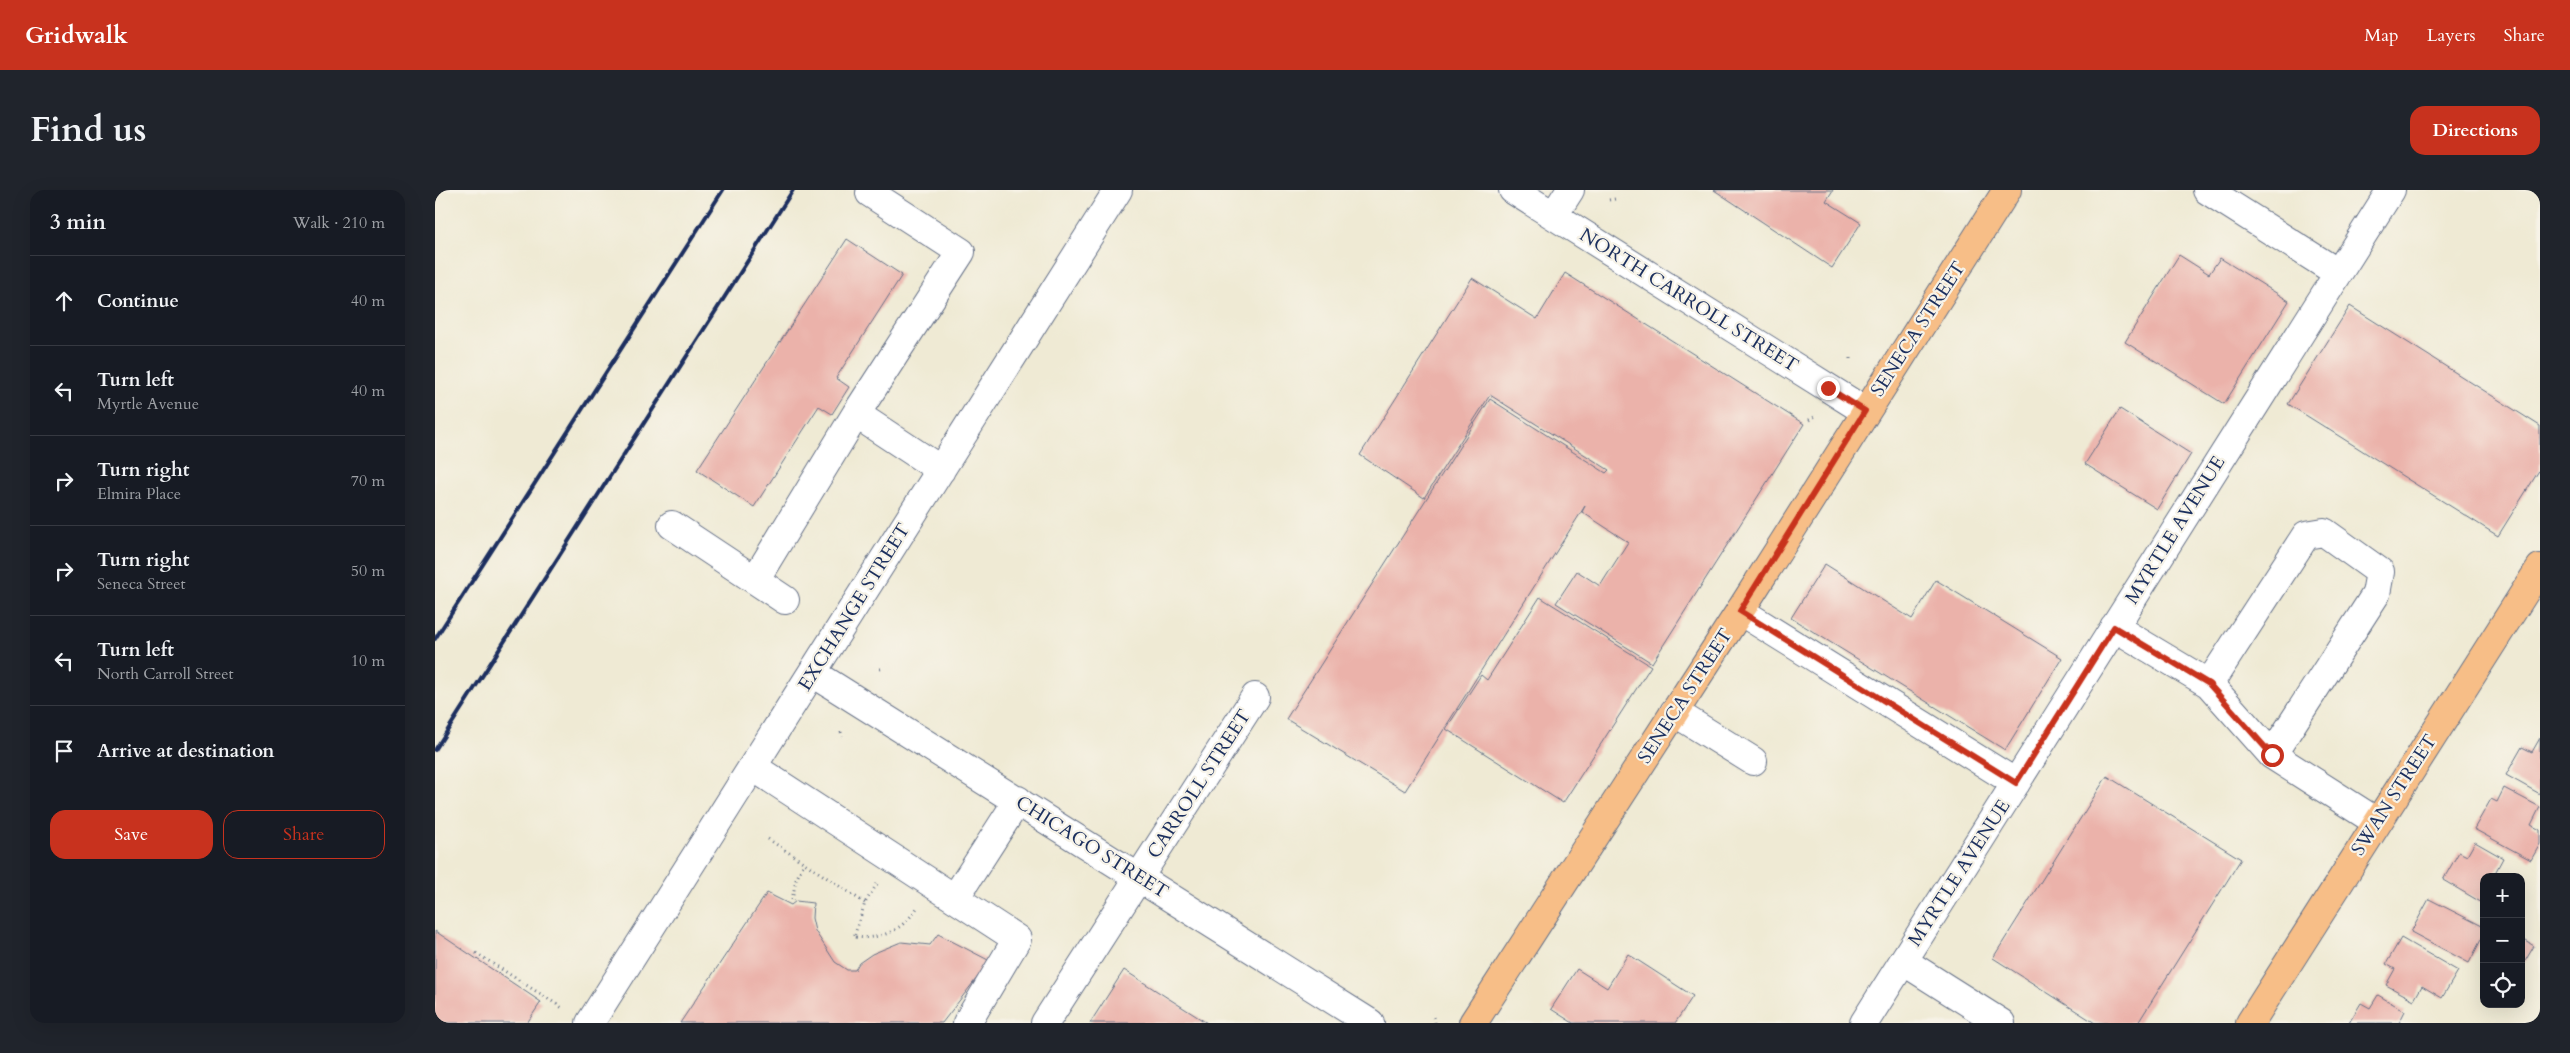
<!DOCTYPE html>
<meta charset="utf-8">
<style>
:root{--surface:#171b24;--page:#20242c;--text:#f1f3f6;--muted:#9ea1a6;--line:#363941;--accent:#c8321e}
body{margin:0;font-family:Cardo,serif;background:var(--page);color:var(--text)}
.controls{position:absolute;right:15px;bottom:15px;display:grid;overflow:hidden;border-radius:10px;box-shadow:0 5px 20px #0002}
.controls button{width:45px;height:45px;display:grid;place-items:center;padding:0;border:0;border-bottom:1px solid var(--line);background:var(--surface);color:var(--text);font:25px sans-serif}
.stop{position:absolute;width:15px;height:15px;margin:-11px;border:4px solid #c8321e;border-radius:50%;background:#fff}
.stop.end{background:#c8321e;border-color:#fff;box-shadow:0 1px 5px #0008}
.list{margin:0;padding:0;list-style:none}
h2{display:flex;justify-content:space-between;align-items:center;height:65px;margin:0;padding:0 20px;font-size:21px}
h2 small{font-size:16px;font-weight:400;color:var(--muted)}
.list li{display:grid;grid-template-columns:32px 1fr auto;gap:15px;align-items:center;box-sizing:border-box;height:90px;padding:0 20px;border-top:1px solid var(--line)}
.list b{display:block;font-size:19px;white-space:nowrap}
.list p{margin:0;font-size:16px;white-space:nowrap;color:var(--muted)}
.list em{font-size:16px;font-style:normal;color:var(--muted)}
.actions{display:flex;gap:10px;padding:15px 20px}
.actions a{flex:1;padding:11px 0;border:1px solid var(--accent);border-radius:15px;text-align:center;font-size:18px;color:var(--accent)}
.actions .main{background:var(--accent);color:#fff}
.icon{flex:none;width:28px;height:28px;fill:none;stroke:currentColor;stroke-width:2;stroke-linecap:round;stroke-linejoin:round}
.map{position:relative;flex:none;width:2105px;height:833px;overflow:hidden;border-radius:15px}
header{display:flex;align-items:center;gap:30px;box-sizing:border-box;height:70px;padding:0 25px;background:var(--accent);color:#fff}
header strong{font-size:24px}
nav{display:flex;gap:28px;margin-inline-start:auto;font-size:18px}
.intro{display:flex;align-items:center;justify-content:space-between;box-sizing:border-box;height:120px;padding:0 30px}
h1{margin:0;font-size:35px}
.button{padding:12px 22px;border-radius:15px;background:var(--accent);color:#fff;font-size:18px;font-weight:700}
main{display:flex;gap:30px;padding:0 30px}
aside{flex:1;background:var(--surface);border-radius:15px;box-shadow:0 5px 20px #0002}
.map>svg:first-child{display:block}
</style>
<header>
<strong>Gridwalk</strong>
<nav><a>Map</a><a>Layers</a><a>Share</a></nav>
</header>
<div class="intro"><h1>Find us</h1><a class="button">Directions</a></div>
<main>
<aside>
<h2>3 min<small>Walk · 210 m</small></h2>
<ul class="list">
<li><svg class="icon" aria-label="ahead" viewBox="0 0 24 24"><path d="M12 20V5M6 11l6-6 6 6"/></svg><div><b>Continue</b></div><em>40 m</em></li>
<li><svg class="icon" aria-label="left" viewBox="0 0 24 24"><path d="M17 20v-9H6M10 6l-5 5 5 5"/></svg><div><b>Turn left</b><p>Myrtle Avenue</p></div><em>40 m</em></li>
<li><svg class="icon" aria-label="right" viewBox="0 0 24 24"><path d="M7 20v-9h11M14 6l5 5-5 5"/></svg><div><b>Turn right</b><p>Elmira Place</p></div><em>70 m</em></li>
<li><svg class="icon" aria-label="right" viewBox="0 0 24 24"><path d="M7 20v-9h11M14 6l5 5-5 5"/></svg><div><b>Turn right</b><p>Seneca Street</p></div><em>50 m</em></li>
<li><svg class="icon" aria-label="left" viewBox="0 0 24 24"><path d="M17 20v-9H6M10 6l-5 5 5 5"/></svg><div><b>Turn left</b><p>North Carroll Street</p></div><em>10 m</em></li>
<li><svg class="icon" aria-label="arrive" viewBox="0 0 24 24"><path d="M6 21V4h12l-3 4 3 4H6"/></svg><div><b>Arrive at destination</b></div></li>
</ul>
<div class="actions"><a class="main">Save</a><a>Share</a></div>
</aside>
<div class="map">
<svg width="2105" height="833" viewBox="0 0 2105 833">
<rect width="100%" height="100%" fill="#f7f3e8"/>
<filter id="ink" filterUnits="userSpaceOnUse"><feTurbulence type="fractalNoise" baseFrequency=".02" numOctaves="2"/><feDisplacementMap in="SourceGraphic" scale="10" xChannelSelector="R" yChannelSelector="G"/><feConvolveMatrix kernelMatrix="1 2 1 2 8 2 1 2 1" color-interpolation-filters="sRGB"/></filter>
<filter id="wash" filterUnits="userSpaceOnUse"><feTurbulence type="fractalNoise" baseFrequency=".0096" numOctaves="4" result="noise"/><feDisplacementMap in="SourceGraphic" scale="20" xChannelSelector="R" yChannelSelector="G"/><feGaussianBlur stdDeviation="1.12" result="paint"/><feColorMatrix in="noise" values="0 0 0 0 0 0 0 0 0 0 0 0 0 0 0 0 0 1.4 0 .05"/><feComposite in="paint" operator="in"/></filter>
<g filter="url(#wash)">
<rect width="100%" height="100%" fill="#efead4"/>
<g id="blocks">
<!-- building -->
<path fill="#ebb2aa" d="M1279 0H1398L1391 11 1426 33 1397 78Z
M412 49 467 85 401 188 414 197 397 224 384 216 319 317 262 280Z
M1744 65 1774 84 1785 68 1854 111 1789 214 1690 152Z
M1130 83 1369 234 1217 473 1121 413 1142 381 1165 396 1193 352 1147 322 1150 316 970 601 851 529 1055 209 1171 283 1174 280 1055 205 989 308 925 265 1037 88 1102 129Z
M1915 116 2105 236V279L2063 346 1853 214Z
M1685 219 1756 264 1722 319 1650 274Z
M1390 374 1477 429 1501 390 1627 468 1570 560 1356 428Z
M1105 407 1216 476 1128 613 1011 539 1046 485 1052 490Z
M2105 548V604L2071 585 2087 557 2097 562Z
M1672 586 1806 669 1703 833H1660L1558 768Z
M2069 598 2105 617 2096 635 2105 640V654L2096 670 2039 639 2056 609 2062 612Z
M2040 652 2068 668 2060 683 2066 687H2049V714L2008 690 2024 662 2032 666Z
M332 703 356 715 361 711 378 713 377 728 380 741 400 772 412 780H420L424 773 437 764 466 752 495 755 503 744 555 771 507 833H245Z
M1994 709 2049 737V744L2034 773 1976 742Z
M0 741 106 812 92 833H0Z
M1966 748 2023 781 2007 808 1987 796 1979 810 1951 795 1960 779 1951 774Z
M2086 748 2099 756 2086 778Z
M1193 764 1258 806 1240 833H1138L1116 819 1142 779 1172 798Z
M689 780 772 833H655Z
M1943 805 1970 821 1964 833H1914L1926 813 1935 818Z"/>
</g>
</g>
<g filter="url(#ink)">
<use href="#blocks" fill-opacity="0" stroke="#657087" stroke-width="1"/>
<g fill="none" stroke-linecap="round" stroke-linejoin="round">
<defs>
<path id="minor" d="M1078 0 1430 221
M1772 0 1903 83
M435 3 526 62 421 224 506 280
M1119 25 1135 0
M237 335 320 390 421 224
M320 390 350 410
M1305 421 1581 593
M1679 437 1774 494 1837 565 1942 632
M378 483 935 833
M1774 494 1871 345 1889 342 1945 382 1941 404 1837 565
M1239 522 1318 571
M318 577 582 749 532 833
M520 708 583 610
M1468 771 1566 833
M155 833 683 0
M610 833 820 507
M1429 833 1956 0"/>
<path id="major" d="M1038 833 1305 421 1572 0
M1815 833 2105 378"/>
</defs>
<!-- minor casing -->
<use href="#minor" stroke="#657087" stroke-width="30"/>
<!-- major casing -->
<use href="#major" stroke="#657087" stroke-width="30"/>
<!-- path -->
<path stroke="#657087" stroke-width="3" stroke-dasharray="1 4" stroke-linecap="butt" d="M1174 10 1180 9
M1415 169V164
M1374 230 1379 227
M445 479 449 478
M406 542 407 547
M333 649 430 713
M442 694 430 713 419 747C446 750 467 741 482 718
M357 710 361 690 369 673
M41 763 129 819
M999 827 1000 833"/>
<!-- minor -->
<use href="#minor" stroke="#fff" stroke-width="28"/>
<!-- major -->
<use href="#major" stroke="#f7be87" stroke-width="28"/>
<!-- rail -->
<path stroke="#1b2f5e" stroke-width="4" d="M0 449 288 0
M0 560 358 0"/>
</g>
</g>
<g fill="none" stroke-linecap="round" stroke-linejoin="round" filter="url(#ink)">
<!-- route -->
<path stroke="#c8321e" stroke-width="6" d="M1393 198 1430 221 1305 421 1581 593 1679 437 1774 494 1837 565"/>
</g>
<g text-anchor="middle" dominant-baseline="central" stroke-width="4.5" stroke-linejoin="round" paint-order="stroke">
<!-- street labels -->
<g font-size="19" fill="#1b2f5e" stroke="#f7f3e8">
<text transform="translate(1254 110) rotate(32)">NORTH CARROLL STREET</text>
<text transform="translate(1483 139) rotate(-57)">SENECA STREET</text>
<text transform="translate(1740 340) rotate(-58)">MYRTLE AVENUE</text>
<text transform="translate(419 417) rotate(-58)">EXCHANGE STREET</text>
<text transform="translate(1250 506) rotate(-57)">SENECA STREET</text>
<text transform="translate(764 594) rotate(-57)">CARROLL STREET</text>
<text transform="translate(1959 605) rotate(-57)">SWAN STREET</text>
<text transform="translate(657 657) rotate(32)">CHICAGO STREET</text>
<text transform="translate(1524 683) rotate(-57)">MYRTLE AVENUE</text>
</g>
</g>
</svg>
<div class="controls">
<button>+</button>
<button>−</button>
<button><svg class="icon" aria-label="locate" viewBox="0 0 24 24"><circle cx="12" cy="12" r="6"/><path d="M12 2v4M12 18v4M2 12h4M18 12h4"/></svg></button>
</div>
<div class="stop" style="left:1837px;top:565px"></div>
<div class="stop end" style="left:1393px;top:198px"></div>
</div>
</main>
